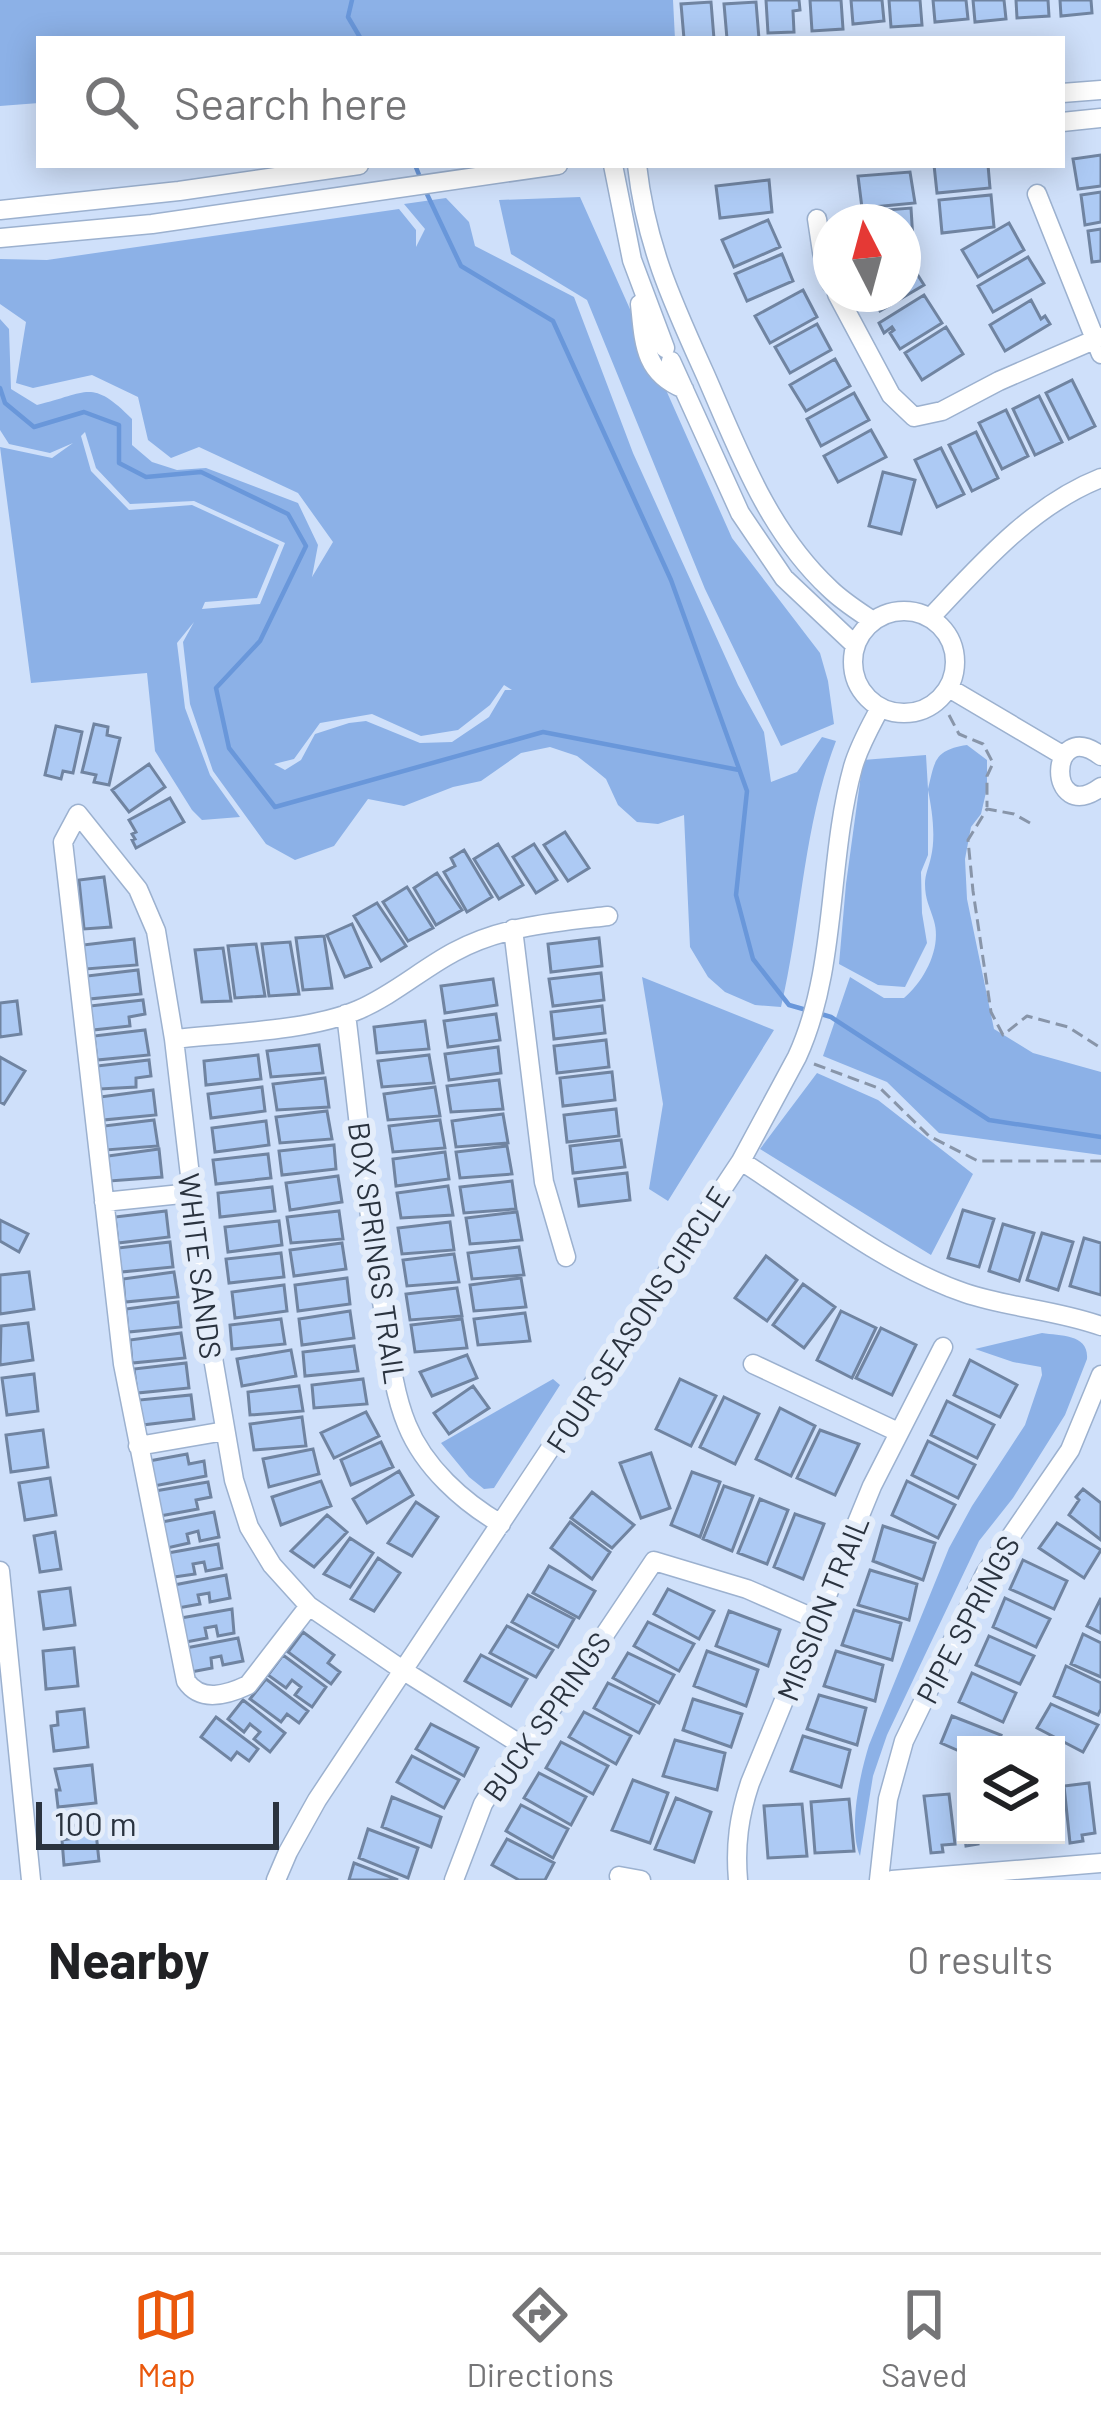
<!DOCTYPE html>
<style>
:root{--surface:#fff;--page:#f2f2f2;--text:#202124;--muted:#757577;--line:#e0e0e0;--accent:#ea580c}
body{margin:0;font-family:Barlow,sans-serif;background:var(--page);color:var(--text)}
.controls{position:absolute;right:36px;bottom:36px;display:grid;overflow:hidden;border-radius:0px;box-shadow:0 6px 30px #0003}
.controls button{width:108px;height:108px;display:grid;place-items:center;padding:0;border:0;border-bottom:3px solid var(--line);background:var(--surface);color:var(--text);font:60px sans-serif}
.compass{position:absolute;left:813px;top:204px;width:108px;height:108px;border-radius:50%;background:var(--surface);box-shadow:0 6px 30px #0003;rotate:354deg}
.scale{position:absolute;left:36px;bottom:30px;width:243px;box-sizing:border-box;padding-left:12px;border:6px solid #2a333f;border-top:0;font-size:33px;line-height:42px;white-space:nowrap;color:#2a333f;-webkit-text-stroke:9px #e4edfa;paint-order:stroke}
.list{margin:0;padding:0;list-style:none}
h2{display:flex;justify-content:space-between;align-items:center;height:156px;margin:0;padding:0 48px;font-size:51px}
h2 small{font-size:39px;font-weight:400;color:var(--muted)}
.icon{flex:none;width:66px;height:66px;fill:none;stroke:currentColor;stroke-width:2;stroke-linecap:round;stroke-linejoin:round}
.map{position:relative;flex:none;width:1101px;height:1880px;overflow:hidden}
.search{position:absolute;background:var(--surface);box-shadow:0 6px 30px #0003;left:36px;right:36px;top:36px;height:132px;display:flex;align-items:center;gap:30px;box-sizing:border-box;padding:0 42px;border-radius:0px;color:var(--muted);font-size:45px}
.sheet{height:372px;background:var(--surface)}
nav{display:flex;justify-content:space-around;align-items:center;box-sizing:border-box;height:168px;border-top:3px solid var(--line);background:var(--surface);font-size:33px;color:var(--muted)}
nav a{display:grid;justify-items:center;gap:6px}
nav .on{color:var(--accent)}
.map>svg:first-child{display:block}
</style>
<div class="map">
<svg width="1101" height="1880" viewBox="0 0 1101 1880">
<rect width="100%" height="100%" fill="#cfe0fa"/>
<!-- green -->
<path fill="#8cb1e7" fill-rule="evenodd" d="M0 0H673L675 39H39V103L0 106Z
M580 197 732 538 820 653 828 681 834 724 781 746 705 589 587 300 511 254 499 200Z
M446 198 469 222 475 246 574 297 633 453 738 685 764 732 771 782 797 772 822 737 836 741C803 827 802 918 781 1007L755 1005 725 992 708 977 690 947 684 815 658 824 637 822 618 805 606 779 595 770 577 756 550 747 521 753 481 781 453 787 404 806 368 799 334 846 295 860 266 844 213 771 190 704 183 642 194 622 177 643 185 708 210 775 240 817 202 820 192 810 155 751 147 673 31 683 0 447 52 458 73 443 50 453 9 444 0 430V319L9 329 11 389 37 405C88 393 91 378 132 419V445L152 462 177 470 206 468 298 503 318 545 312 577 333 542 298 493 199 447 171 458 148 440 138 397 92 375 33 388 16 383 26 322 0 304V259L47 260 399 209 416 230V247L425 229 404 204ZM85 432 96 468 130 504 194 501 285 543 260 604 202 609 205 602 257 598 279 545 192 505 129 510 91 471 81 436ZM504 685 512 690H505L489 717 452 742 420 743 366 721 349 723 315 734 301 760 285 770 274 764 294 759 320 723 372 714 421 736 458 730 490 705Z
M967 745 987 760V788L981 814 971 827 965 859 967 899 994 1029 1033 1053 1101 1072V1155L939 1133 887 1082 823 1056 850 977 884 998H904C924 981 942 948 934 921 930 907 925 900 925 884 925 874 929 867 931 857 936 836 932 810 928 790V855L921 872 922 913 927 943 905 987 878 985 839 964 846 884 863 760 926 755 928 789C935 761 934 750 967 745Z
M642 977 774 1030 668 1201 649 1189 663 1104Z
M817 1073 878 1100 973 1174 931 1255 760 1149Z
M1042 1333C1061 1336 1089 1334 1087 1359L1065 1415 1013 1498 979 1541 887 1735 873 1776 860 1856C848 1828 860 1774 869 1745L949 1548 972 1506 1025 1425 1042 1375 1041 1367 1013 1362 975 1349Z
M553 1379 560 1385 494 1488 484 1489 469 1477 441 1443Z"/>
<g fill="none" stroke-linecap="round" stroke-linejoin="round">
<!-- stream -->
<path stroke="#6997da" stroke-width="4.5" d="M352 0 348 17 361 39
M415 165 422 182
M426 192 461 266 553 321 671 580 747 791 736 895 753 959 789 1005 810 1011
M0 388 5 403 34 427 84 412 119 425V463L146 477 201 472 288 514 306 546 260 641 216 688 229 748 275 807 543 732 739 770
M821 1014 831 1017 989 1120 1101 1137"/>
</g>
<!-- building -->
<path fill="#adcaf4" stroke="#7084a1" stroke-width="3" d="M766 0H799L800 10 793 11 794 32 768 33Z
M810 0H841L843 29 812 31Z
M851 0H882L884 21 853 24Z
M889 0H920L922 25 891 27Z
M933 0H966L968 19 935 22Z
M973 0H1004L1006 19 975 22Z
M1016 0H1048L1049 16 1017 18Z
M1060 0H1091L1092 13 1061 16Z
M711 2 714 39H684L681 4Z
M756 2 759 39H727L724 4Z
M1101 155V186L1078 189 1073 159Z
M934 165H988L990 188 937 193Z
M910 172 915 203 862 208 858 176Z
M769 180 772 212 720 218 716 186Z
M1101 192V222L1085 225 1081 195Z
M991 195 994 227 942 233 939 200Z
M911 208 913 240 903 241V222H862L861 212Z
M768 220 780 247 734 267 722 240Z
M1009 223 1024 250 978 277 962 250Z
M1101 229V261L1092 262 1088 231Z
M782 254 793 281 747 301 735 274Z
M1028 257 1044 283 993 312 978 286Z
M907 258 924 285 880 311 870 294H903V261Z
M803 290 817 317 770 343 755 316Z
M924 295 942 323 900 349 890 333 894 330 892 327 884 333 879 323Z
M1031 300 1041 319 1045 316 1050 324 1005 351 990 325Z
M817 324 831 350 790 373 775 347Z
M946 327 963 354 922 380 905 353Z
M835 359 850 386 806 411 790 385Z
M1072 380 1095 426 1069 439 1046 393Z
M854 393 869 420 821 446 807 419Z
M1039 396 1062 442 1035 455 1013 409Z
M1006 410 1028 456 1002 469 979 423Z
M871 430 886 457 838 482 824 456Z
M976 432 998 478 972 491 949 445Z
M941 448 964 494 937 507 915 460Z
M883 472 915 480 901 534 869 526Z
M94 724 108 727 107 735 120 738 109 785 94 782 96 775 82 772Z
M56 726 82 732 73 773 63 771 61 779 45 775Z
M149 764 165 787 129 812 112 790Z
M170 798 184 822 136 848 132 840 135 839 132 834 136 832 129 820Z
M565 832 589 868 568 881 544 845Z
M498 844 523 885 499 899 474 859Z
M534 844 557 880 536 893 513 857Z
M464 850 492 897 467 912 444 872 455 866 451 858Z
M437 873 462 910 436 925 414 888Z
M104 877 111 927 84 929 79 880Z
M407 887 433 928 408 941 383 902Z
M377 903 406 946 381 961 354 916Z
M352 924 371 967 345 977 327 935Z
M324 936 332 988 303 990 296 938Z
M599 938 602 966 551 972 548 944Z
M134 939 137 965 86 969 83 945Z
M290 942 299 994 269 996 262 944Z
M256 944 265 996 235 998 228 946Z
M223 948 231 1001 202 1002 195 950Z
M138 970 141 994 89 999 87 976Z
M601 973 604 1000 553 1006 549 979Z
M493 979 497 1005 445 1013 441 986Z
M143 1000 145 1014 129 1017 130 1026 93 1030 90 1006Z
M17 1001 21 1034 0 1037V1003Z
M602 1006 605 1033 554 1039 551 1012Z
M496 1014 500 1040 448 1047 444 1021Z
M425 1021 429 1049 377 1053 374 1027Z
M145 1030 149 1055 97 1060 94 1036Z
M606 1040 609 1067 557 1073 554 1046Z
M319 1045 323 1073 271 1077 267 1051Z
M498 1047 501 1073 449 1080 445 1054Z
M258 1055 261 1079 206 1085 204 1061Z
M429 1055 434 1083 382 1087 378 1061Z
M0 1057 25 1071 4 1104 0 1102Z
M149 1060 151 1076 136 1078V1087L100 1089 97 1066Z
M612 1072 615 1100 563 1106 560 1078Z
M325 1078 329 1107 277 1110 273 1084Z
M499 1080 503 1109 451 1112 447 1086Z
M262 1087 265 1111 211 1118 208 1094Z
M435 1087 440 1116 388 1120 384 1094Z
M153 1090 156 1115 103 1120 100 1097Z
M616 1109 619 1136 567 1142 564 1115Z
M327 1111 332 1139 280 1143 276 1117Z
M503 1114 508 1143 456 1147 452 1121Z
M154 1120 158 1146 106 1150 104 1126Z
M440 1120 445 1148 393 1152 389 1126Z
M266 1121 269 1145 215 1152 212 1128Z
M621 1140 625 1167 573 1173 570 1146Z
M334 1145 336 1169 282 1175 279 1151Z
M507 1146 512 1174 460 1178 456 1152Z
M159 1149 162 1177 110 1181 108 1156Z
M445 1152 449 1179 396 1186 393 1159Z
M268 1154 271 1178 216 1184 213 1160Z
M627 1173 630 1200 579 1206 575 1179Z
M338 1176 342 1202 290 1210 286 1183Z
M512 1181 516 1209 464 1213 460 1187Z
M448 1186 453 1215 401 1218 397 1193Z
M272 1187 275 1211 220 1217 218 1193Z
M963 1210 994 1219 979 1267 948 1258Z
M166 1211 169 1237 118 1243 115 1217Z
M339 1211 343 1239 291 1243 287 1217Z
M517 1212 522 1240 470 1244 466 1218Z
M0 1220 28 1234 19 1252 0 1241Z
M279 1221 282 1245 228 1252 225 1227Z
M450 1222 454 1250 402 1254 398 1228Z
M1003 1224 1034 1233 1019 1281 989 1271Z
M1042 1233 1073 1242 1058 1290 1027 1280Z
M1084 1238 1101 1243V1295L1070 1286Z
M170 1242 173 1267 121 1272 118 1248Z
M342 1243 346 1269 294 1276 290 1250Z
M519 1247 524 1275 472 1279 468 1253Z
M281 1253 284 1277 229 1283 226 1259Z
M454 1254 459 1282 407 1286 403 1260Z
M766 1256 797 1280 767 1321 735 1298Z
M29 1272 34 1309 0 1314V1275Z
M174 1272 178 1297 125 1302 123 1279Z
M347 1278 350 1304 298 1311 295 1285Z
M521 1278 526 1307 474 1311 470 1285Z
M803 1284 835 1307 804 1348 773 1325Z
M284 1285 287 1311 235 1318 232 1292Z
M457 1288 462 1316 410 1320 406 1294Z
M178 1302 181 1327 128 1332 126 1309Z
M350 1311 354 1338 302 1345 299 1319Z
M841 1311 876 1328 852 1378 817 1360Z
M525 1313 530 1341 478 1345 474 1319Z
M281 1319 285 1344 232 1349 230 1325Z
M462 1319 467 1348 415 1352 411 1325Z
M28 1323 33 1360 0 1365 1 1326Z
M881 1328 916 1345 892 1395 856 1378Z
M181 1333 185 1358 132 1363 130 1340Z
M354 1346 358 1371 305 1376 303 1352Z
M291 1350 296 1376 242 1386 237 1359Z
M467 1355 477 1378 432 1396 420 1372Z
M970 1360 1017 1385 1000 1417 954 1395Z
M186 1363 189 1388 137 1393 134 1369Z
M34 1374 38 1411 7 1415 2 1378Z
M363 1379 367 1404 314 1408 312 1385Z
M680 1379 716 1396 691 1446 656 1429Z
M299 1386 303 1411 250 1415 248 1392Z
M473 1386 489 1408 449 1434 434 1413Z
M191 1395 194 1419 142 1425 139 1400Z
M724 1397 759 1414 735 1464 700 1447Z
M947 1401 994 1425 977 1458 931 1435Z
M780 1408 815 1426 791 1476 756 1459Z
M366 1412 379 1436 334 1458 321 1433Z
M302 1417 306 1446 254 1450 250 1424Z
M43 1430 48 1467 11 1472 6 1435Z
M820 1430 859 1444 835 1495 797 1478Z
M928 1441 975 1465 958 1498 912 1475Z
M381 1442 393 1467 351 1485 341 1460Z
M313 1449 319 1474 269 1487 263 1459Z
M651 1453 670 1508 641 1518 620 1463Z
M187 1454 189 1464 204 1461 206 1476 154 1486 149 1461Z
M399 1471 413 1495 367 1523 353 1499Z
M692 1472 720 1482 700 1537 671 1525Z
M50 1478 56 1515 25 1520 19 1483Z
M321 1481 331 1506 281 1525 272 1497Z
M907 1481 955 1505 938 1538 892 1515Z
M208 1482 211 1497 196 1500 198 1509 160 1516 155 1491Z
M724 1486 753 1496 732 1551 703 1539Z
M1083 1489 1101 1503V1540L1069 1515 1079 1500 1076 1497Z
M592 1492 634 1525 612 1548 571 1518Z
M760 1499 788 1510 767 1564 738 1553Z
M416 1502 438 1517 412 1556 388 1543Z
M214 1512 219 1537 200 1541 198 1531 187 1534 189 1543 167 1548 162 1522Z
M795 1514 824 1524 803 1579 774 1567Z
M327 1515 347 1532 314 1567 291 1551Z
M570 1522 610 1552 592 1579 551 1548Z
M1057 1523 1101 1550 1084 1578 1039 1548Z
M883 1526 935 1543 923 1580 873 1561Z
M55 1532 61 1569 40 1572 34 1536Z
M350 1538 373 1553 350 1587 324 1574Z
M218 1544 222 1568 206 1571 204 1562 193 1564 195 1574 174 1577 168 1553Z
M378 1558 400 1573 374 1611 351 1599Z
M1023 1560 1067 1581 1054 1609 1010 1589Z
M549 1566 595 1591 579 1618 533 1593Z
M870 1570 917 1584 909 1620 858 1605Z
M226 1575 230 1598 210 1602 209 1593 198 1595 200 1604 178 1608 174 1585Z
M70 1588 75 1625 44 1629 39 1592Z
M668 1589 714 1611 699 1639 654 1614Z
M528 1595 574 1619 558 1647 512 1622Z
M1005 1598 1050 1619 1036 1647 993 1627Z
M1101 1598V1633L1087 1626Z
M232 1609 234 1633 218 1636 216 1626 205 1628 207 1638 186 1642 181 1618Z
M854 1610 901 1623 892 1660 842 1645Z
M729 1611 780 1630 768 1666 716 1646Z
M648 1622 694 1644 679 1671 634 1646Z
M507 1626 553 1650 536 1677 490 1653Z
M303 1632 334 1655 328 1663 340 1672 331 1684 288 1652Z
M1083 1634 1101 1643V1677L1071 1664Z
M989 1636 1034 1656 1020 1684 976 1665Z
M238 1638 243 1661 223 1665 221 1656 211 1658 212 1668 191 1672 186 1648Z
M74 1648 78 1686 46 1689 43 1651Z
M707 1651 758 1670 746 1706 694 1686Z
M836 1651 883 1665 875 1701 824 1686Z
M628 1653 674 1675 659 1703 613 1678Z
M283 1655 326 1687 312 1707 295 1695 301 1687 292 1680 286 1688 268 1675Z
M481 1655 527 1679 511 1706 465 1681Z
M1066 1666 1101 1683V1709L1098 1715 1054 1696Z
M972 1673 1016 1693 1003 1722 959 1702Z
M266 1679 308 1711 299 1723 287 1714 281 1722 250 1699Z
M608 1683 654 1705 639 1733 594 1708Z
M819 1695 866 1708 857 1745 807 1729Z
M693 1699 742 1714 731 1747 683 1730Z
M243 1700 285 1733 270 1752 254 1739 260 1732 250 1724 244 1732 228 1719Z
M1051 1704 1098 1725 1083 1752 1037 1728Z
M84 1709 88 1747 54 1751 51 1726 58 1725 57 1712Z
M584 1712 631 1736 616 1764 569 1737Z
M952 1716 1001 1735 997 1745H966V1754L941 1743Z
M216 1717 258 1749 249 1761 237 1752 231 1760 201 1737Z
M431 1724 478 1748 464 1776 416 1749Z
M803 1736 850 1750 841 1787 791 1771Z
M675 1740 725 1753 717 1790 663 1776Z
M561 1742 608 1766 593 1794 546 1768Z
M412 1756 459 1780 444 1808 397 1782Z
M92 1765 96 1803 58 1807 56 1790H60L55 1769Z
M539 1773 586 1797 571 1825 524 1798Z
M633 1780 668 1793 650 1843 612 1830Z
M1089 1783 1095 1833 1082 1835 1083 1841 1070 1843 1064 1786Z
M966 1788V1835L990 1836 977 1838 978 1844 966 1846 959 1789Z
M949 1794 955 1844 942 1845 943 1852 931 1853 924 1796Z
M392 1797 441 1817 431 1847 382 1827Z
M676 1798 711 1812 694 1862 655 1849Z
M849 1799 854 1851 815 1853 811 1802Z
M802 1804 807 1856 768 1858 764 1806Z
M521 1805 568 1829 553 1858 506 1831Z
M95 1823 99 1861 64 1865 62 1840 69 1839 68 1826Z
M368 1829 418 1848 408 1878 359 1858Z
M507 1839 554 1863 545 1880H519L492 1865Z
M354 1863 398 1880H349Z"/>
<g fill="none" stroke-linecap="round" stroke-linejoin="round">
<defs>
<path id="minor" d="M1062 93 1101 90
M1062 122 1101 118
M613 165 632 260 665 348
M637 165C646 245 672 301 705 374 738 449 767 530 829 588 842 601 858 611 873 621
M1037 194 1101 354
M0 210 179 191 359 165
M817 219 822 252 831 283
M0 238 152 224 558 165
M837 294 891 395 914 417 942 411 999 381 1101 337
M640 304C644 343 644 373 684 389
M671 361 740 513 784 578 855 645
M853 662a51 51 0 1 1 102 0a51 51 0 1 1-102 0Z
M930 618C980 565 1032 505 1101 478
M949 688 1064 756
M1101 756C1047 715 1046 827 1101 787
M513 929 544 1182 566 1257
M346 1014C358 1112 367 1210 383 1308 389 1347 392 1389 407 1425 424 1467 463 1502 501 1524
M174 1039C229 1033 309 1031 358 1010 393 995 422 969 454 952 501 926 556 922 608 916
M741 1161C810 1205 888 1267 965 1293 1010 1308 1057 1310 1101 1326
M104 1202 191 1193
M753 1364 898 1432
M138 1446 225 1431
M0 1571 31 1880
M309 1606 248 1685C227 1695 201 1703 186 1681L123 1364 63 842 78 814 138 889 156 931 174 1039 208 1329 234 1480 249 1527 272 1565 309 1606 404 1671 523 1746
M619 1876 641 1880
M276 1880 288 1852 317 1800 741 1161 797 1057C838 968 827 860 853 767 859 746 870 727 880 708
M454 1880 483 1804 507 1766 579 1673 654 1561 747 1589 818 1620
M738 1880C735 1845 739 1816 750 1783L872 1486 943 1347
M879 1880 888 1799 904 1741 985 1574 1070 1450 1101 1375
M892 1880 1101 1863"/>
</defs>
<!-- minor casing -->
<use href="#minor" stroke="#9cb1cf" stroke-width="21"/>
<!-- path -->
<path stroke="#8895a9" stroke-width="3" stroke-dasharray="12 6" stroke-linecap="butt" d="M949 715 959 734 983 744 993 763 987 776V807
M1030 823 1014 814 987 809 968 840 973 891 991 1012 1003 1035 1027 1016 1068 1027 1101 1048
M814 1064 881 1089 929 1136 978 1161H1101"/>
<!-- minor -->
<use href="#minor" stroke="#fff" stroke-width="18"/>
</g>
<g text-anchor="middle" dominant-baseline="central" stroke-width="12" stroke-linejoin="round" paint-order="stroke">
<!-- street labels -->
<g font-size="30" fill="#2a333f" stroke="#e4edfa">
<text transform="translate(378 1253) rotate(82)">BOX SPRINGS TRAIL</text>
<text transform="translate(201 1266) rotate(83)">WHITE SANDS</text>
<text transform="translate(637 1319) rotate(-57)">FOUR SEASONS CIRCLE</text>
<text transform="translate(822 1608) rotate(-68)">MISSION TRAIL</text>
<text transform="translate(967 1619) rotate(-62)">PIPE SPRINGS</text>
<text transform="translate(546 1716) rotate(-55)">BUCK SPRINGS</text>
</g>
</g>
</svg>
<div class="controls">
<button><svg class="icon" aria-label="layers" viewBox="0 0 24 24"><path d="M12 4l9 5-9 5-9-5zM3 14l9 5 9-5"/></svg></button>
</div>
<svg class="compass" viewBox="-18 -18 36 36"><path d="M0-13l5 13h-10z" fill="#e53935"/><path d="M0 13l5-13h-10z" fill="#757577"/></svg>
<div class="scale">100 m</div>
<div class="search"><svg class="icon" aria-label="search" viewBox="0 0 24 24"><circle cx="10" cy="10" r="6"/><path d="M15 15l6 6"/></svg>Search here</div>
</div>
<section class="sheet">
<h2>Nearby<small>0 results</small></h2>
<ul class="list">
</ul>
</section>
<nav>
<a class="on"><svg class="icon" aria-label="map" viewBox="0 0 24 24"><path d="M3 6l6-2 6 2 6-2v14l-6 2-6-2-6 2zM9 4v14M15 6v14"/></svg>Map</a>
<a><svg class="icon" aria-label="directions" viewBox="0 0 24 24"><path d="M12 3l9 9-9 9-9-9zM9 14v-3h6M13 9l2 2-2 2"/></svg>Directions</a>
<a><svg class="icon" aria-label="saved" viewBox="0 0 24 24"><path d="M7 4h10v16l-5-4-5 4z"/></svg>Saved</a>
</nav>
